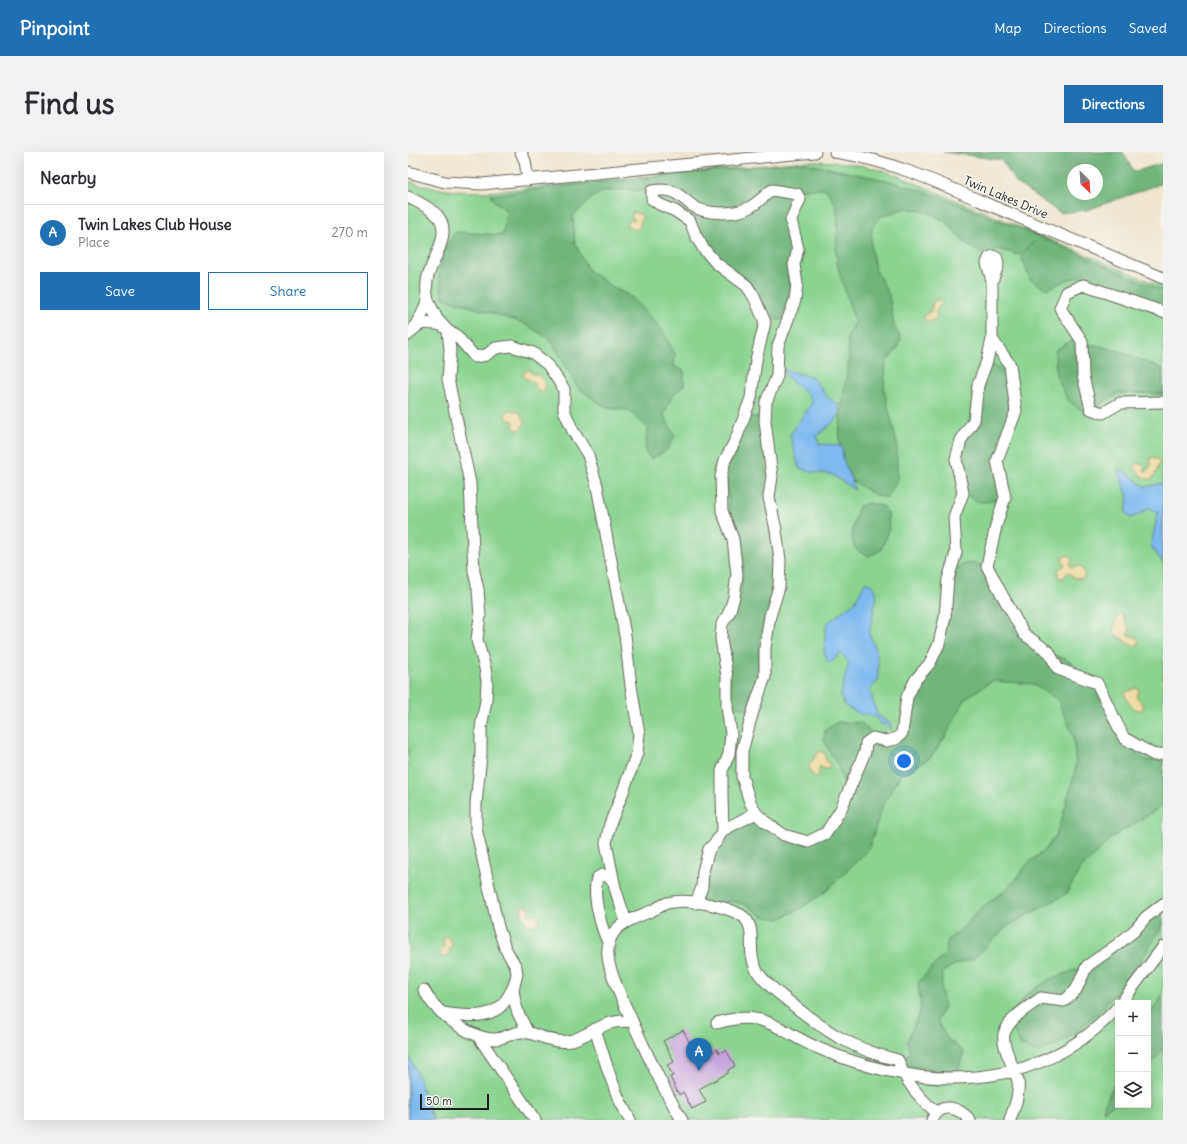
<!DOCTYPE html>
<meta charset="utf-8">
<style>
:root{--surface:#fff;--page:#f2f2f3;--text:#2b2b33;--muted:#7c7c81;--line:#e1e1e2;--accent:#1f6fb2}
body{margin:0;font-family:Delius,sans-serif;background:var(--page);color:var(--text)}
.controls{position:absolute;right:12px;bottom:12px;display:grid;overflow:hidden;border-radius:0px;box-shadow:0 4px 16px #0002}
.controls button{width:36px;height:36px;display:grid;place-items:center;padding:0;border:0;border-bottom:1px solid var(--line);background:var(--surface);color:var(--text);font:20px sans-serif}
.compass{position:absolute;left:659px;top:12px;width:36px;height:36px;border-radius:50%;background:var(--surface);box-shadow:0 4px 16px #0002;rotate:155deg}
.scale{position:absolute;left:12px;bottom:10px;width:69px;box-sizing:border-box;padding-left:4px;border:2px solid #1c1c1c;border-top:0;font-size:11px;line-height:14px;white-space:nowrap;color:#1c1c1c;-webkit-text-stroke:3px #f6f6f2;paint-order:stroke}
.you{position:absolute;left:496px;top:609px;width:14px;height:14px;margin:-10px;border:3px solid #fff;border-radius:50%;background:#1a73e8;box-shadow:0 0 0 6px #1a73e833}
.badge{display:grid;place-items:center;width:26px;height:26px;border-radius:50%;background:var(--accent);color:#fff;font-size:13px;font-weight:700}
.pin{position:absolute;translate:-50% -33px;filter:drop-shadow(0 1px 2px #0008)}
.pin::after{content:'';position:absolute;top:21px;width:14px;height:12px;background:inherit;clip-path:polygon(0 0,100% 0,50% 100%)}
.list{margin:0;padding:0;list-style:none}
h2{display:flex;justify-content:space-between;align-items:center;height:52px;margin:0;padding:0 16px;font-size:17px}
h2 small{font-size:13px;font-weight:400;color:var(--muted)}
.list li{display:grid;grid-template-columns:26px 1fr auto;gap:12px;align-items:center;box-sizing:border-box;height:56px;padding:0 16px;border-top:1px solid var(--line)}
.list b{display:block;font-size:15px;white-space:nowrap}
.list p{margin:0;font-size:13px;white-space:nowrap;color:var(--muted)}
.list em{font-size:13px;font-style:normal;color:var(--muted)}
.actions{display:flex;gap:8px;padding:12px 16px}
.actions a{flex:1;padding:9px 0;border:1px solid var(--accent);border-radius:0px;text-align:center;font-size:14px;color:var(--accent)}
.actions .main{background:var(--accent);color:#fff}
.icon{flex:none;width:22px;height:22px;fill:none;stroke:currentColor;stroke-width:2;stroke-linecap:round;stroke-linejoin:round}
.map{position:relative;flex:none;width:755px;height:968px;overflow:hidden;border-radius:0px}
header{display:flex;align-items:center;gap:24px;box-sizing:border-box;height:56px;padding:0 20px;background:var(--accent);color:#fff}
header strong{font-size:19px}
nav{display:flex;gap:22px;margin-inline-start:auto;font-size:14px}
.intro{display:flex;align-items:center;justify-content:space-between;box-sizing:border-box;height:96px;padding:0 24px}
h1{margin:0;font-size:28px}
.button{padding:10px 18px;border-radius:0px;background:var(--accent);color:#fff;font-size:14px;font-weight:700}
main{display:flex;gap:24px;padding:0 24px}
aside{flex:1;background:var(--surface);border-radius:0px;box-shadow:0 4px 16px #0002}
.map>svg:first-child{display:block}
</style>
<header>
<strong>Pinpoint</strong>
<nav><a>Map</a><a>Directions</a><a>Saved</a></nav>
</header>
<div class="intro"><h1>Find us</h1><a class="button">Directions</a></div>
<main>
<aside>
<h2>Nearby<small></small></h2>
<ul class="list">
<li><span class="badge">A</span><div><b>Twin Lakes Club House</b><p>Place</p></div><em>270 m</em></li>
</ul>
<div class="actions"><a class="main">Save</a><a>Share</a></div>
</aside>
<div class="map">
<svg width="755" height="968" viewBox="0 0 755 968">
<rect width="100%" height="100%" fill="#f6f6f2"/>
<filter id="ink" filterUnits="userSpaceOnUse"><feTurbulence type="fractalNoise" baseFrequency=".025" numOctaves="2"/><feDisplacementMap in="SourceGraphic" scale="8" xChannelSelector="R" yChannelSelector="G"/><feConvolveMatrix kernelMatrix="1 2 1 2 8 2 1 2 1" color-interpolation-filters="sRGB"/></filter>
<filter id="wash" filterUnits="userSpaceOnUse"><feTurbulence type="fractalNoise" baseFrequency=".012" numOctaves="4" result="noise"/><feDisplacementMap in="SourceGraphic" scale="16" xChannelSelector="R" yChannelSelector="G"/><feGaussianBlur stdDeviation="0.9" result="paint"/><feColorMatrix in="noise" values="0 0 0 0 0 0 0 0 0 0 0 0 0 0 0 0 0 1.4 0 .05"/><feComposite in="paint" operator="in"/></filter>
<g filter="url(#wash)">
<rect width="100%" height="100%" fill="#efe6cd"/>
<!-- green -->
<path fill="#8ad490" stroke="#537856" d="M397 9C431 9 456 12 488 23L755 135V843L740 865V851H710V924L696 954V959L710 949V953H740V917L755 896V968H0V29C25 38 52 40 79 40Z"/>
<!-- forest -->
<path fill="#6fb67a" stroke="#46694b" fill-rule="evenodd" d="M535 0H715L726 20 755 11V31L679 58 652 61 607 30 594 8ZM665 18H689V42H665Z
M391 10 482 29 530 44 632 85 755 139V155L731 149 672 125 661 127 639 137 622 127 613 104 626 90 611 103 590 97 572 101 560 93 538 70 522 61 499 56 473 64 464 75 463 96 467 117 481 143 486 174 493 186 489 196 478 210 476 238 489 291V329L480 346 467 343 443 328 435 307 431 287 434 252 441 208 439 186 447 171 430 116 428 100 430 67 428 53 418 37H394L384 56 379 70 384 97 381 115 383 132 374 168H365L359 161 349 139 335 124 317 113 302 99 293 81 284 66 249 47 234 39 216 38 197 39 186 44 165 64 167 91 180 118 200 132 226 147 254 178 267 202 266 214 276 219V233L264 244 256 263 267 284 259 298 243 307 237 299 240 276 220 258 199 256 170 236 143 188 115 171 35 146 31 120 37 95 48 80 95 83 98 58 87 50 83 43 176 32Z
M664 188 708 198 755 217V242L711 241 678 262 659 247 648 223 647 198Z
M586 213 597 220 603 241 604 264 592 290 595 345C581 350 571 354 559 343L551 310 573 220Z
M340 265H353L359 316 356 341 368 408 366 441 357 465 351 489 352 525 341 558 328 554 322 540 320 486 322 465 332 444 335 417 333 383 322 361 317 322 323 305Z
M460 351 474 354 480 361 481 379 473 398 461 404C457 402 452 401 449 398 439 387 447 367 451 354Z
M566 410 575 415 589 440 602 472 616 489 632 499 658 507 675 520 693 545 715 590 737 608 755 609V652L748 658 703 686 673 717 658 742 600 774 565 807 544 814 535 820 533 837 536 854 529 869 539 886 556 900 550 919 522 917 499 913 493 907 502 901 499 889 513 857 510 831 526 813 537 803 540 787 551 780 573 756 595 740 608 727 621 710 638 697 648 683 657 656 668 614 665 583 649 547 625 532 584 529 558 546 537 585 523 605 492 624 474 655 461 697 416 741 386 760 371 767 354 764 339 753 323 749 302 752 293 747 300 706 312 685 337 668 351 669 398 693 437 658V634L430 614 416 589 417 578 430 570 454 571 463 581 488 589 503 541 525 510 544 442 547 422 553 413Z
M755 758V773L737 802 706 843 689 862 666 882 647 894 628 900 612 893 599 864 610 854 619 842 642 827 689 810 736 774Z
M755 843V896L740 917V865Z
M710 924V949L695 959 696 954Z"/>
<!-- sand -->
<path fill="#eeda9e" stroke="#857b5d" d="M224 60 232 62 234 64 232 74 228 78 218 73 222 68 227 69 224 65Z
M531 148 533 149 534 151 528 159 529 165 523 170 517 168 516 165 517 163 523 159 525 149Z
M120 218 123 219 124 222C126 222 128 222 130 223 134 224 137 233 137 237L134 240 130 239 125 230 115 225 116 220Z
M103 258 111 260 117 270 113 277 109 278 105 274 106 269 101 268 97 264 99 259Z
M744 305 749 307 752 310C751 314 746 325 744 327 735 328 730 321 726 314L728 312H732L737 314 736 319 739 320 743 312 742 308Z
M661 403 664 406V409L661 413 664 415 672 414 677 422 674 427 667 426 660 420 659 421 656 426H652L650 424V418L657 413 653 406Z
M712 462 715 463 717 469 722 478 720 481V483L728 485 731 489 730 493C720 495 716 486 707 483 705 477 707 466 712 462Z
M728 536H730L731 539 728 545 733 550 735 555 733 559C725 557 719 551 717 543L718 540Z
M411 599 415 600 418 604 417 607 422 613V616L416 617 413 614 411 615V623L408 625 403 622 401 614Z
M120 753 121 764 126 761 131 765 132 768 129 772 125 774 119 772C116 766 111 761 115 754Z
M36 785 42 786 44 794 41 798 42 802 35 806 33 805 32 802 36 793 35 786Z"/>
<!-- water -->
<path fill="#7ebaf0" stroke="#4d6b86" d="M373 217 405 225 419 245 431 253V265L409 284 411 292 430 293 434 296 435 307 447 338 423 322 403 320 391 316 382 283 404 251 399 240 387 233Z
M710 317 718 320 737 335 755 331V411L743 394 750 360 742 356C735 359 730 364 722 366L718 360 720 345Z
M457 430 466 434 469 443 461 482 468 497 470 512V528L462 538 469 563 482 571 484 581 478 572 474 573 468 566 461 562 455 563 438 555 432 544 441 510 432 501 426 508 420 511 416 499 418 473 432 461 447 450Z
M0 903C12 923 16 947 25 968H0Z"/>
<g id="blocks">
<!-- building -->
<path fill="#c6a2db" d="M275 878 288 903 303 896 305 900 309 897 311 901 318 898 327 914 320 918V921L291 937 298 950 284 957 275 940 271 943 262 925 265 924 259 913 266 910 255 889Z"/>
</g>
</g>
<g filter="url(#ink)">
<use href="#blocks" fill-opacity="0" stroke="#66635a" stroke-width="1"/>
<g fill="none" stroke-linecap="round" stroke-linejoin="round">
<defs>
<path id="minor" d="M113 0 117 9 120 28
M427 0C482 8 534 32 584 54 641 78 698 102 755 126
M0 20 37 30 74 32 407 0
M0 45C10 50 21 55 29 63 45 80 25 106 20 124 18 132 18 140 20 148
M755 160 675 133 659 140 652 156 674 189 675 224 683 257 695 261 712 251 755 250
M7 174 14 162 20 148 29 167 40 179
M0 183C12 169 16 170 33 173
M584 187V129L579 111 581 106 585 104 589 106 590 114 584 129
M315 678 348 661
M288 751 294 735 295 719 301 697 308 690 315 678 314 643V619L321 602 323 582 319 555V525L313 486 314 472 321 461 326 445 329 423 325 387 314 359 313 324 317 308 328 287 343 246 348 208 357 170 346 145 339 134 308 111 295 96 287 82 282 69 267 59 251 52 244 47V39C266 35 269 42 285 54 298 63 329 63 342 55 350 51 357 43 364 38L389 42 392 47 383 68 390 97 386 113 389 132 387 148 370 194 369 224 358 250 357 269 364 324 361 345 368 378 372 408 371 435 362 464 357 496V525L345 559 334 599V625L342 650 348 661 356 669 376 683 400 690 418 681 433 657 457 600 458 591 465 586 478 589 488 587 494 581 499 545 508 527 522 511 531 492 537 465 540 427 548 401 546 365 555 341 548 307 553 288 566 268 570 233 579 209 584 187 602 213 608 259 589 309 597 345 588 374 579 414 593 441 616 482 641 500 650 517 689 531 716 586 746 603 755 602
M201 792C193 776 184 743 189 726L194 723 199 724 206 730
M16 838C19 843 22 849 26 853 41 869 64 886 86 887 97 887 105 879 116 880 130 882 146 892 161 889 174 886 184 878 197 873 205 869 215 869 224 869
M713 851 755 795
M34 861C53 863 76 868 92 855 98 850 102 841 106 834
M309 871C358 856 370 879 410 896 513 940 630 943 710 855
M187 877 201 921 210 945 222 968
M120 881 110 861 107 850 105 838 109 822 108 815 97 796 90 775 68 676V652L73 603V576L78 548 79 529 77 516 69 488 72 464 70 437 66 420 62 331 40 227 42 198 40 179 47 182 67 205 78 203 88 196 104 194 125 201 140 213 156 237V258L165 279 180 303 189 334 217 483 223 534 231 582 229 601 213 645 202 672 198 691 207 736 218 770
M70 884 127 968
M274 968C255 937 240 904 225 871 217 853 207 834 202 815 199 805 199 794 203 785 211 769 231 765 245 758 250 756 254 753 259 751 278 746 315 753 333 763 347 771 342 791 344 804 345 809 347 815 349 819 355 829 370 841 379 848 414 877 445 898 490 908 497 929 511 946 528 960
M524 968C533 949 550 955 562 968
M602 968C606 956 612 942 610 929 607 917 593 894 596 882 601 866 620 855 633 846L656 849 668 838 679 814 709 793 727 778 738 765 755 752"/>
</defs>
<!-- minor casing -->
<use href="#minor" stroke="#66635a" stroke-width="13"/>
<!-- minor -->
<use href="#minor" stroke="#fff" stroke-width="11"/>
</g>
</g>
<g text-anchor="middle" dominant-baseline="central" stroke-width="3" stroke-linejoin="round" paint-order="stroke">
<!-- street labels -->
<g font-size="12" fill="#1c1c1c" stroke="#f6f6f2">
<text transform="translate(598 45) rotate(23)">Twin Lakes Drive</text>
</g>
</g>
</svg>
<div class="controls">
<button>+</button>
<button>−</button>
<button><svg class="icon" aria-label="layers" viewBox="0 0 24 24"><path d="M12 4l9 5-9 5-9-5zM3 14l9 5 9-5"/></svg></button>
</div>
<svg class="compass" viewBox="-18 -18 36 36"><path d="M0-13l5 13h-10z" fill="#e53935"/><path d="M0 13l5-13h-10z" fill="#7c7c81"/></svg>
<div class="scale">50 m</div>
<div class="you"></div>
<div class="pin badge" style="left:291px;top:919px">A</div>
</div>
</main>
